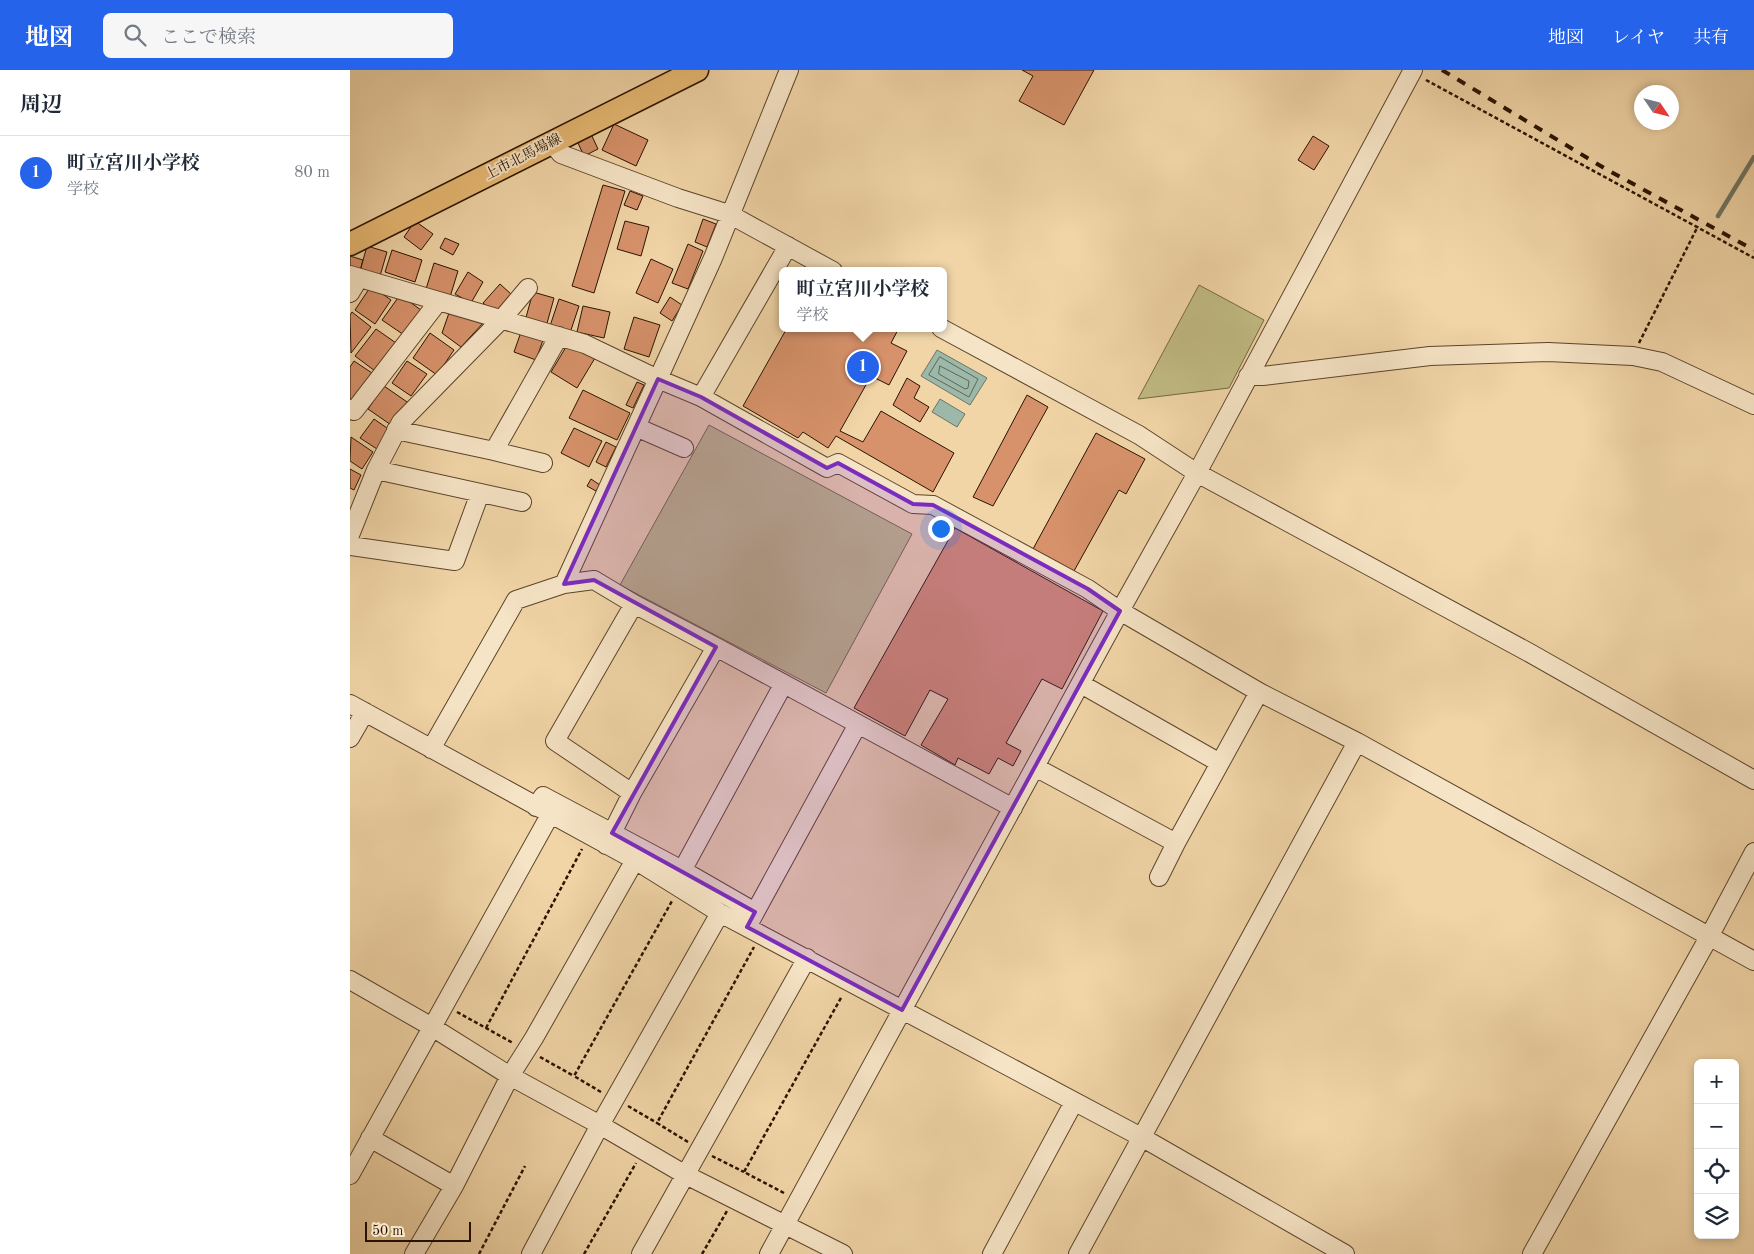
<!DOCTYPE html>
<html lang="ja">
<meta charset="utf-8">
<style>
:root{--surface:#fff;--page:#f6f6f7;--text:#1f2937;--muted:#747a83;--line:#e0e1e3;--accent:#2563eb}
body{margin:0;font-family:"Old Standard TT","Noto Serif JP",serif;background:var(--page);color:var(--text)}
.controls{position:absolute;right:15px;bottom:15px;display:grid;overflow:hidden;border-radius:8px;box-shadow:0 2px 8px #0003}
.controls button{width:45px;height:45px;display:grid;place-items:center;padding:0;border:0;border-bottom:1px solid var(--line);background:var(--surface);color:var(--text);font:25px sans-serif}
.compass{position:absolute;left:1284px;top:15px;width:45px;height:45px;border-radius:50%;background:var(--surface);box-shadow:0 2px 8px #0003;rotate:125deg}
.scale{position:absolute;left:15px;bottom:12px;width:106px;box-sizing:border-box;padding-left:5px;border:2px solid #2a1300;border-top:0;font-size:14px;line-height:18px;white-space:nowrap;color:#2a1300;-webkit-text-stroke:4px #f6e4c6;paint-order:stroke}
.you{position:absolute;left:590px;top:458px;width:18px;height:18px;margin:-12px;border:4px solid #fff;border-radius:50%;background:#1a73e8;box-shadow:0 0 0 8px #1a73e833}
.badge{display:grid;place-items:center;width:32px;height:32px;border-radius:50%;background:var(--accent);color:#fff;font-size:16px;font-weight:700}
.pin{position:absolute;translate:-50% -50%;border:2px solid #fff;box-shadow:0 1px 5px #0006}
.popup{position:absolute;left:429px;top:197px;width:168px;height:65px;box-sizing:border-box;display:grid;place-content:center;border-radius:8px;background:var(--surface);filter:drop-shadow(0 1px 4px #0005);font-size:16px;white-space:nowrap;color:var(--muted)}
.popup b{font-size:19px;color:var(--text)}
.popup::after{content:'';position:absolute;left:50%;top:100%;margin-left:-10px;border:10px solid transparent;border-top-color:var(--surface)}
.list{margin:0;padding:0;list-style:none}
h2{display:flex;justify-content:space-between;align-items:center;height:65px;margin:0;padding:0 20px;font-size:21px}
h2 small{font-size:16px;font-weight:400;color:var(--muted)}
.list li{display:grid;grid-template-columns:32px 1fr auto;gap:15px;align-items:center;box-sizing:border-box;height:75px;padding:0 20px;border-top:1px solid var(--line)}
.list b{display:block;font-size:19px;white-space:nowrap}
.list p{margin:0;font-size:16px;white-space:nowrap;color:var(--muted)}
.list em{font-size:16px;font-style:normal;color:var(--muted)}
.icon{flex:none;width:28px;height:28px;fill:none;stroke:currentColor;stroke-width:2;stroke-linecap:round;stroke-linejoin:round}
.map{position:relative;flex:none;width:1404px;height:1184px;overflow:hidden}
header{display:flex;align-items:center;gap:30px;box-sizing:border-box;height:70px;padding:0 25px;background:var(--accent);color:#fff}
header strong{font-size:24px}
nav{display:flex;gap:28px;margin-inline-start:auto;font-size:18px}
.search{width:350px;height:45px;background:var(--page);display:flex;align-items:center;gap:12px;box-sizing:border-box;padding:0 18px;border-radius:8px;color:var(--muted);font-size:19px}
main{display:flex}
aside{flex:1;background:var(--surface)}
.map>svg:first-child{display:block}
</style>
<header>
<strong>地図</strong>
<div class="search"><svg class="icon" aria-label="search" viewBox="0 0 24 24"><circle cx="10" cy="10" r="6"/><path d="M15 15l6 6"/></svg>ここで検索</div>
<nav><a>地図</a><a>レイヤ</a><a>共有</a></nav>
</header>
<main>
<aside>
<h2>周辺<small></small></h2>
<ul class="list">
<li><span class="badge">1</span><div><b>町立宮川小学校</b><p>学校</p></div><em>80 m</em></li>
</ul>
</aside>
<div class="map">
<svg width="1404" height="1184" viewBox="0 0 1404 1184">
<rect width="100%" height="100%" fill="#f1d5a7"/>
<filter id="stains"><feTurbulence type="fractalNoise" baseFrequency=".004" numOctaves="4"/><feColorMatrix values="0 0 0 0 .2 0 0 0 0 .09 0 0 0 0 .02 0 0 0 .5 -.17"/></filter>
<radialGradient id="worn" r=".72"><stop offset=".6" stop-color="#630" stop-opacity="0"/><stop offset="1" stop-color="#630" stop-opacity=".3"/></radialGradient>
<!-- green -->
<path fill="#c1bb83" stroke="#766742" d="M849 215 914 250 879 318 788 329Z
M359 355 562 464 476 623 270 515Z"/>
<!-- water -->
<path fill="#9bb8a9" stroke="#6e7665" d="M587 280 637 308 620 335 571 306Z
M590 329 615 344 607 357 582 342Z"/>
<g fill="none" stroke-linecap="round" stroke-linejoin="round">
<!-- shore -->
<path stroke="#626654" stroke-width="1" d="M590 287 628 309 619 327 579 305Z
M590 296 619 311 618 318 615 319 589 304Z"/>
<!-- stream -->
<path stroke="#6e7665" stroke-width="4.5" d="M1368 146 1404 87"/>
</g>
<!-- building -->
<path fill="#d7926b" stroke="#2a1300" d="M672 0H744L714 55 669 31 683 6Z
M264 54 298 70 286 96 252 80Z
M241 64 248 79 234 86 227 71Z
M963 66 979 76 964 100 948 90Z
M253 115 275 121 244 223 222 216Z
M280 121 293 126 287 140 274 135Z
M353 149 366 154 357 177 345 172Z
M65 151 83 164 71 180 54 167Z
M275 151 299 157 291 186 267 179Z
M95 168 109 174 103 185 90 178Z
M338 174 353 181 338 219 322 213Z
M17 176 37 182 30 206 10 201Z
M42 180 72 190 65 212 35 202Z
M0 186 13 190 10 201 0 198Z
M301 189 323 199 308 233 286 223Z
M84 193 108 201 100 227 76 219Z
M118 202 133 212 121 233 105 224Z
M150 214 161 224 145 243 133 233Z
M21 216 41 230 25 254 5 240Z
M183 222 204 228 196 257 175 251Z
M50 225 71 240 54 265 32 250Z
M320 227 332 235 322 251 310 243Z
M209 229 229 236 220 263 200 256Z
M233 236 260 242 254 268 227 262Z
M100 240 134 252 111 277 92 263Z
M2 242 21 257 1 283 0 245Z
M284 247 310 255 299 287 274 279Z
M437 258H549L541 273 557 281 539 315 521 306 490 361 513 372 531 341 604 383 583 422 486 366 478 378 453 362 448 368 393 336Z
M26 259 46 273 25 301 5 286Z
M171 262 193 270 186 290 164 282Z
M80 263 104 280 87 305 63 288Z
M219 272 245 288 227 318 201 302Z
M4 291 25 305 5 334 0 331V297Z
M57 291 77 304 61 326 42 313Z
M557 308 570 316 564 328 579 337 570 352 543 335Z
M287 312 294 315 283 338 276 335Z
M34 316 60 334 44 357 18 339Z
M233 320 280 343 267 370 219 348Z
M677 325 698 337 643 436 623 427Z
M24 349 40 360 27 379 10 368Z
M224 358 252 371 239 397 211 383Z
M746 363 795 389 776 424 769 420 724 501 683 479Z
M1 367 23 382 12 399 0 391Z
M256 372 266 377 256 397 246 392Z
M0 399 11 405 4 420 0 418Z
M241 409 250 415 246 421 237 416Z
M605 458 753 541 712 619 692 609 656 673 671 681 663 696 648 688 639 704 608 688 605 695 571 675 598 629 580 620 555 666 504 638Z"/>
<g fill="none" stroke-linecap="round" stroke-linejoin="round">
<defs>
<path id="minor" d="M202 73 211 84 328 128 379 144 483 201
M0 205 235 274 308 309 363 188 439 0
M0 223 9 208
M591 258 789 365 847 403 1178 582 1404 710
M898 306H913L1080 286 1198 282 1283 286 1312 292 1404 335
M351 327 477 398 488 393 563 434 583 435 738 519 770 541 909 622 1007 672 1404 891
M0 339 4 341 88 232
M286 357 334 378
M46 360 144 381
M193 393 144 381 209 266
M26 400 172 432
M0 465 26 400 51 352 151 250 178 218
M0 476 105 491 130 423
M214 514 244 510 284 534 205 671 282 723 256 775
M366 577 508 654
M731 614 870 693 909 622
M0 634 285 790 370 843 793 1068 995 1184
M0 668 15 642
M81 679 166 530 214 514 308 309 351 327 438 176
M685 697 826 773 870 693
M282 723 366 577 284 534
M186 737 193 726 332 800 405 842
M809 807 826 773
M327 810 433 615
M397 857 508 654 663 738
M0 910 82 957 160 1006 250 1055 334 1104 493 1184
M20 1068 104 1116
M0 1105 200 745
M64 1184 104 1116 160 1006 184 968 285 790
M181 1184 250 1055 370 843
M291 1184 457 888
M419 1184 770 541 847 403 1063 0
M642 1184 724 1032
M728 1184 1007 672
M1182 1184 1359 867 1404 782"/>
<path id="major" d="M0 174 347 0"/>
</defs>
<!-- minor casing -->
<use href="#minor" stroke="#5c442a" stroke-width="20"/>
<!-- major casing -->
<use href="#major" stroke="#2a1300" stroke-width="25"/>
<!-- path -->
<path stroke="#2a1300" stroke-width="2.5" stroke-dasharray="4 2.5" stroke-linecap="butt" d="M1076 10 1404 188
M1289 273 1348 156
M107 942 163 973
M136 958 232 779
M190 987 224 1006
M251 1022 224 1006 322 831
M278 1036 307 1053
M338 1072 307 1053 404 877
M362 1086 394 1102
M434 1123 394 1102 492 926
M129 1184 175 1096
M234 1184 286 1093
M352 1184 377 1141"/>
<!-- minor -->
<use href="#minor" stroke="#f6e4c6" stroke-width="18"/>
<!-- major -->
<use href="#major" stroke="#e8ba74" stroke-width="22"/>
<!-- rail -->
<path stroke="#2a1300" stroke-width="4" stroke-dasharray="9 9" stroke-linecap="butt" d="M1092 0 1254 98 1404 180"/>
</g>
<!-- marked area -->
<path fill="#7b2cbf" fill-opacity="0.2" stroke="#7b2cbf" stroke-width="4" stroke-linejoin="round" d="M308 309 351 327 477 398 488 393 563 434 583 435 738 519 770 541 552 940 397 857 405 842 262 763 366 577 244 510 214 514Z"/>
<g text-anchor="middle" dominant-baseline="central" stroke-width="4" stroke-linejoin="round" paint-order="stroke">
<!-- street labels -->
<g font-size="14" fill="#2a1300" stroke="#f6e4c6">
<text transform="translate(173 87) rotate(-27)">上市北馬場線</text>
</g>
</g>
<rect width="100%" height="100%" filter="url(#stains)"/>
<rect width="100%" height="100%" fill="url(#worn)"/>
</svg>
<div class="controls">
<button>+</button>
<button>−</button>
<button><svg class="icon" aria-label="locate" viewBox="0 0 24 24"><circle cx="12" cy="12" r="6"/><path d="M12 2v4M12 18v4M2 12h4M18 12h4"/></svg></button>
<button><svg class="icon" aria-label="layers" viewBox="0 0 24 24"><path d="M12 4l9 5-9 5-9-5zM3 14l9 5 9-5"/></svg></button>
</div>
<svg class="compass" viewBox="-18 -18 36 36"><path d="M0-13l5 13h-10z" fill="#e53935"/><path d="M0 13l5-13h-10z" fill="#747a83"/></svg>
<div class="scale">50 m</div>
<div class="you"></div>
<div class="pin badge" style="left:513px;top:297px">1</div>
<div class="popup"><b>町立宮川小学校</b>学校</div>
</div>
</main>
